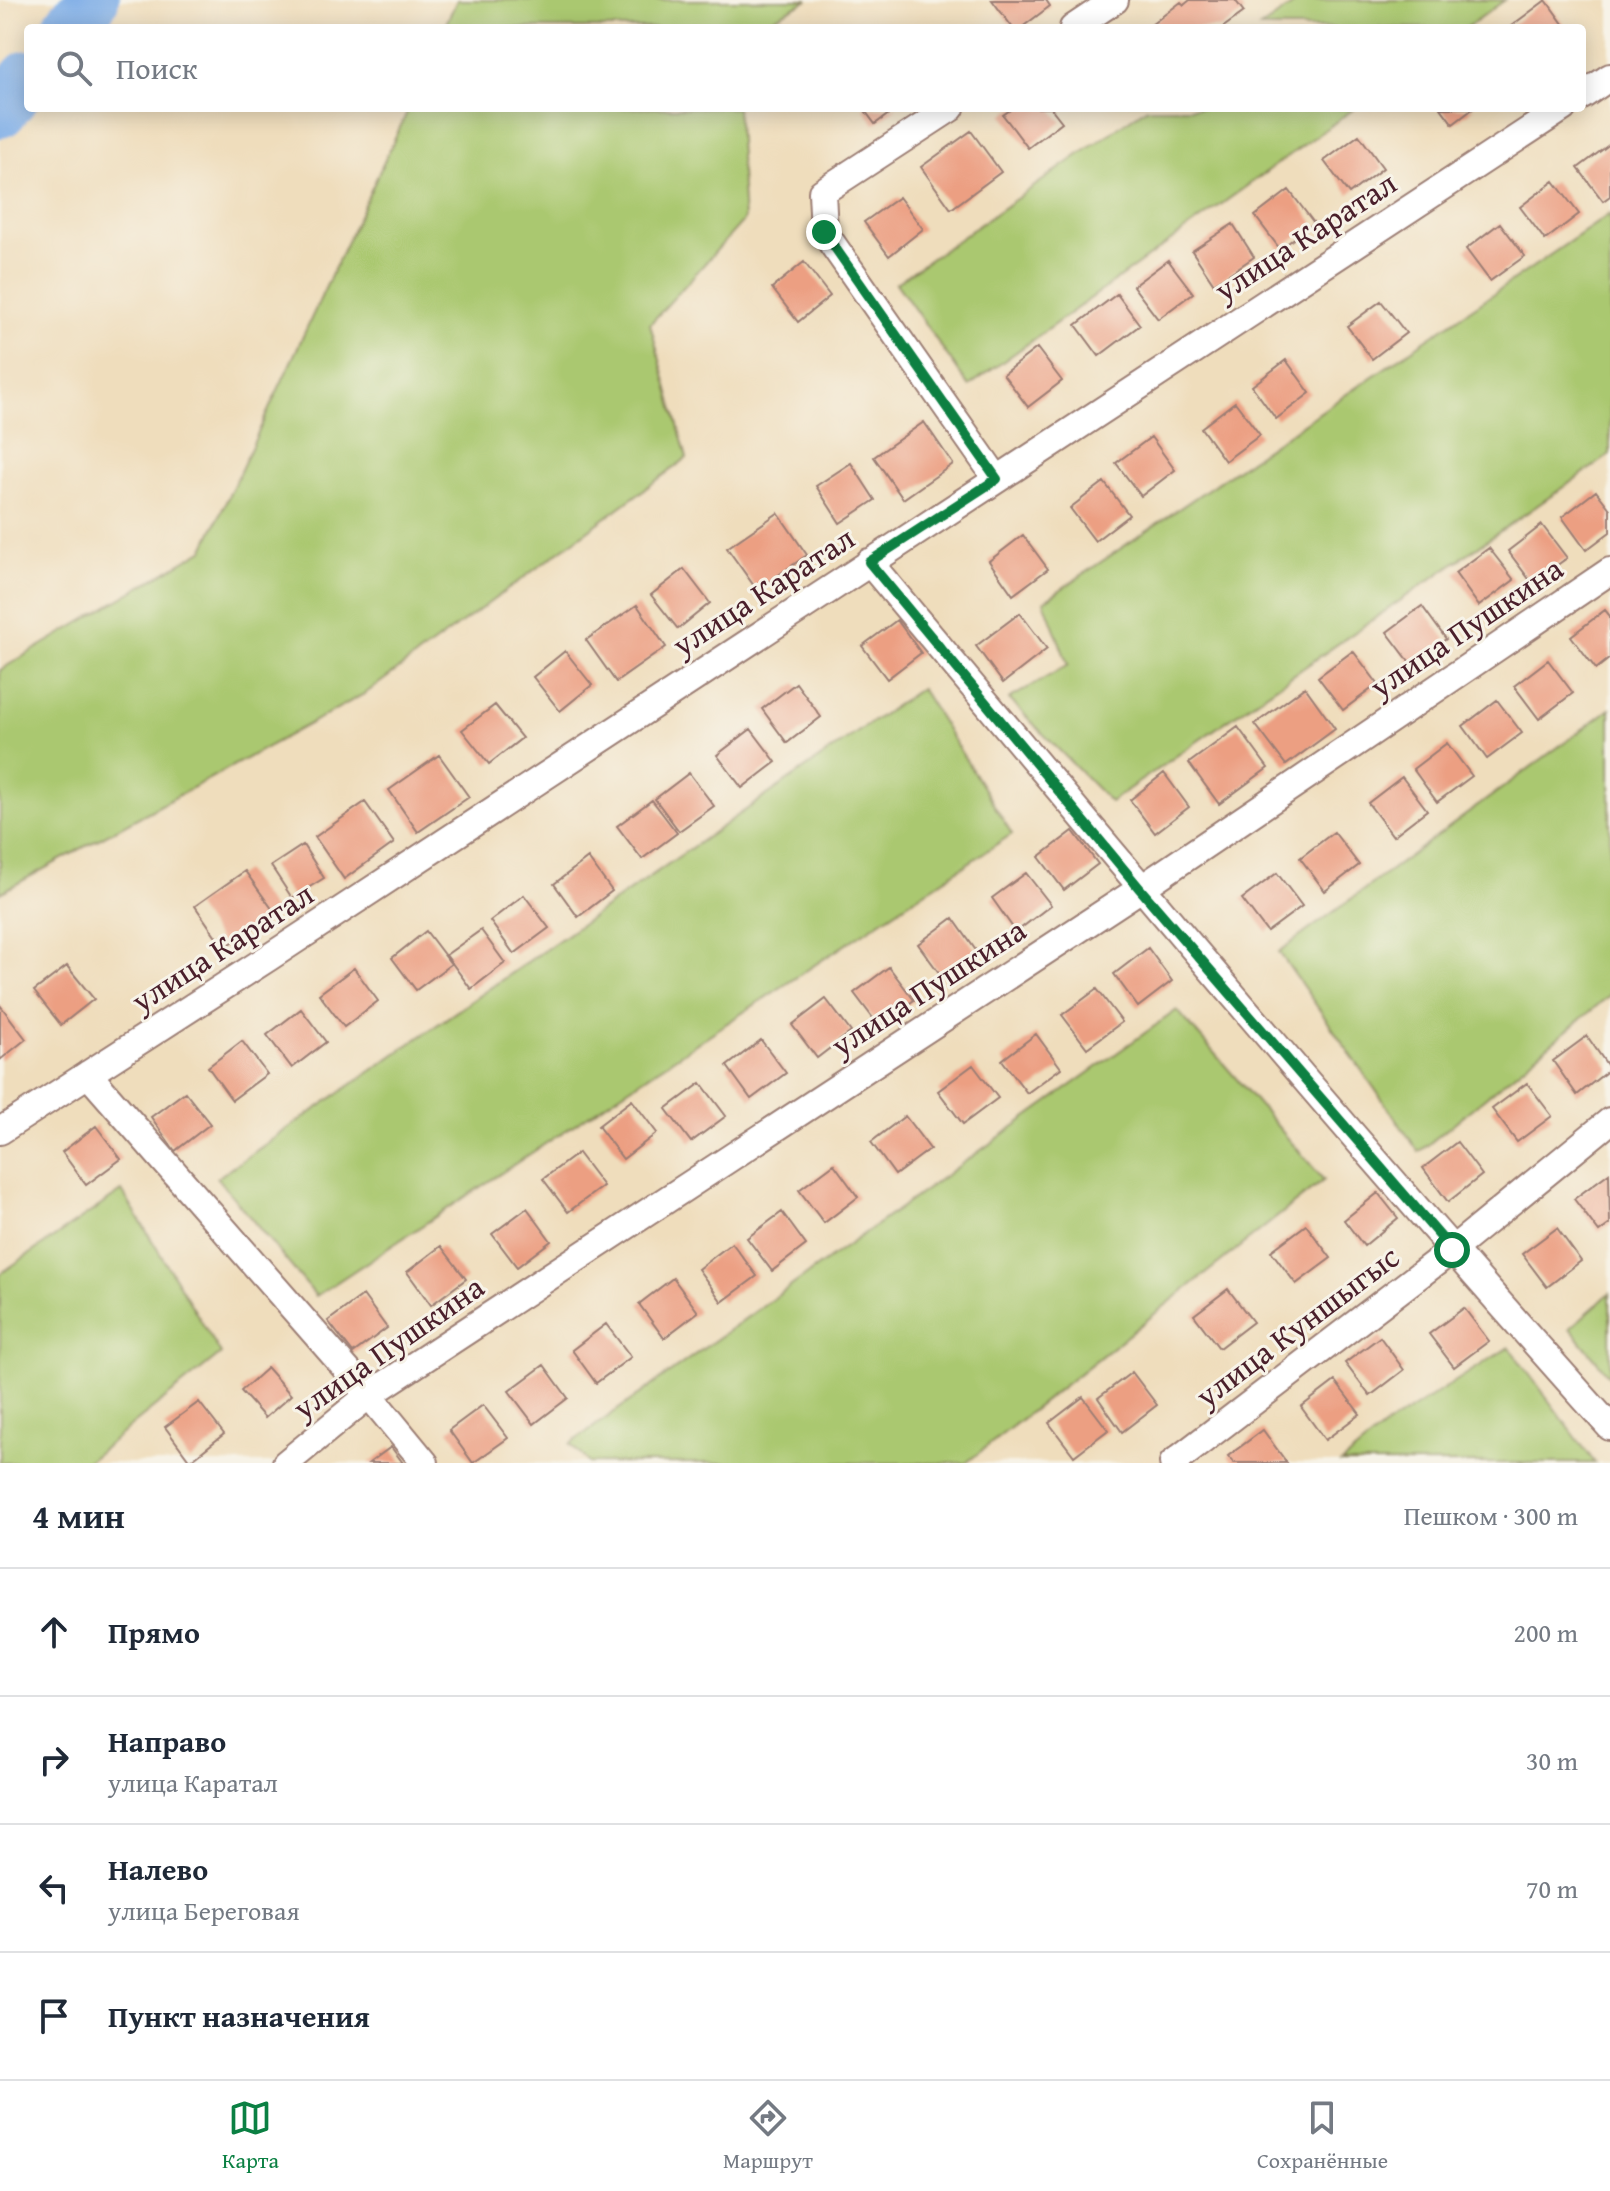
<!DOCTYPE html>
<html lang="ru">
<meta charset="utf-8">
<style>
:root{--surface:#fff;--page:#f6f6f7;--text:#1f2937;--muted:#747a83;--line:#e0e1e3;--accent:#0b8043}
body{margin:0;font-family:"Gentium Book Plus",serif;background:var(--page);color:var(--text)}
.stop{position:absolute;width:24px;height:24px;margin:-18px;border:6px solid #0b8043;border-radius:50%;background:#fff}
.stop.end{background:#0b8043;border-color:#fff;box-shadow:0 2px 8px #0008}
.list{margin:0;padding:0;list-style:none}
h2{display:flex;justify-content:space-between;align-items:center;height:104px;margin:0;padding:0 32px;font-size:34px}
h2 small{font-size:26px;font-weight:400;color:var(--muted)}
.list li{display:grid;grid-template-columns:52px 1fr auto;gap:24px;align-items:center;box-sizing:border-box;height:128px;padding:0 32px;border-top:2px solid var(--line)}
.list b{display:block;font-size:30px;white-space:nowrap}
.list p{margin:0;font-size:26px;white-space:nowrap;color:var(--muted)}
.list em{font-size:26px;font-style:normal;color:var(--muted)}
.icon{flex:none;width:44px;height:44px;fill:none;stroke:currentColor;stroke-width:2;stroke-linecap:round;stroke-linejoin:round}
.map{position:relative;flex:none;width:1610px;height:1463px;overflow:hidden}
.search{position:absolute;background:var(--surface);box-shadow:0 4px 20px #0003;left:24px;right:24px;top:24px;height:88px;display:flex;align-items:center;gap:20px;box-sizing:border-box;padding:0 28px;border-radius:8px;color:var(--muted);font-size:30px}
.sheet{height:616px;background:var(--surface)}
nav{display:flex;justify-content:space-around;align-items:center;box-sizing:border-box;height:112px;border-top:2px solid var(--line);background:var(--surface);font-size:22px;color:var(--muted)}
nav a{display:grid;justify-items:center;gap:4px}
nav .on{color:var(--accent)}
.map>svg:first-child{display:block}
</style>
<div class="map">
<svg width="1610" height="1463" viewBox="0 0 1610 1463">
<rect width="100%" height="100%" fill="#f7f3e8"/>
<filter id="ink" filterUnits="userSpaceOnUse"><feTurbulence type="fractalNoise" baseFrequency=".0125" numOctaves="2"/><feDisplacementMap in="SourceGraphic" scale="16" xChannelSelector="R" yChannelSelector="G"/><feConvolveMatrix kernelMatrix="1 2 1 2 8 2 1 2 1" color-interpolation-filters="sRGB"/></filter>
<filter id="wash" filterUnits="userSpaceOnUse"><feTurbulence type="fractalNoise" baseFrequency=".006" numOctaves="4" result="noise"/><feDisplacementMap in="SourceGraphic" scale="32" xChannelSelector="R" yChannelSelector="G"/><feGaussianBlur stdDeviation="1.8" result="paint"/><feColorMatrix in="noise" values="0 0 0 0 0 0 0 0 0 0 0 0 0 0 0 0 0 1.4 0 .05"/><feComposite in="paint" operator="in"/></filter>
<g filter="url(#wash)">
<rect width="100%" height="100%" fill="#efddbc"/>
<!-- green -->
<path fill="#aac86f" stroke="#7a744d" stroke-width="2" d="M457 0H808L755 28H444Z
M1300 0H1505L1466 28H1260Z
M409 108H737L744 220 650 324 687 458 366 693 0 893V670L204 549Z
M1146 108H1355L969 386 896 283Z
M1610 214V455L1110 802 1009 699 1068 665 1044 601Z
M921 688 1012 834 316 1296 217 1178Z
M1610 709V995L1419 1152 1279 952Z
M1177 1010 1324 1180 966 1463H589L570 1444Z
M122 1191 221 1354 85 1463H0V1274Z
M1610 1293V1377L1570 1328Z
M1509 1347 1595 1463H1341L1387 1425Z"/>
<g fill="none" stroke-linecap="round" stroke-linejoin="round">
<!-- river -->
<path stroke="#7cace7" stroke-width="54" d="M69 28 92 0
M0 111 28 77"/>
</g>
<g id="blocks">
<!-- building -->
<path fill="#ec9f82" d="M992 0H1046L1050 6 1021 28H1013Z
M1190 0H1235L1244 12 1222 28H1147L1181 2 1184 5Z
M1546 0 1566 28H1512L1511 26Z
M863 108H897L875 124Z
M1013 108H1051L1062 122 1028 148 1003 115Z
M1441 108H1474L1453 124Z
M971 131 1001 172 951 209 921 167Z
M1359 135 1383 168 1349 194 1324 161Z
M1610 144V196L1603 201 1578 168Z
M1554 181 1579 214 1545 240 1520 207Z
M1289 190 1314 223 1280 249 1255 216Z
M899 197 923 229 889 256 864 222Z
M1500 223 1525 256 1490 281 1466 249Z
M1233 224 1254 257 1214 284 1192 251Z
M1168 260 1193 293 1158 319 1133 286Z
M804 262 830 296 798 322 772 288Z
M1117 294 1140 325 1099 356 1076 325Z
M1381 301 1406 333 1372 359 1347 326Z
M1037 348 1062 381 1028 407 1003 374Z
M1286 360 1310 393 1276 419 1252 386Z
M1235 402 1260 435 1225 461 1201 428Z
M924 422 953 464 903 499 874 457Z
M1151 437 1175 470 1141 496 1116 463Z
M851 463 875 500 840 523 816 486Z
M1104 482 1129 515 1095 541 1070 508Z
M1596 491 1610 509V532L1586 550 1562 517Z
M778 513 807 555 757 590 727 548Z
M1542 525 1567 558 1532 583 1508 551Z
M1023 535 1048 569 1013 595 989 561Z
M1489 548 1514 580 1479 606 1455 573Z
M684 569 710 603 678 629 651 595Z
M637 605 666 647 616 682 586 640Z
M1422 606 1446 639 1412 665 1387 632Z
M1605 610 1610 616V658L1596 669 1571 636Z
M1020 613 1047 649 1003 683 976 646Z
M897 620 921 653 887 679 862 646Z
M565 651 592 685 560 711 533 677Z
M1353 651 1378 684 1343 710 1318 677Z
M1548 660 1573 693 1539 719 1514 686Z
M796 683 821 717 787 743 762 709Z
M1305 687 1335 729 1286 765 1255 724Z
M1497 700 1522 733 1487 759 1463 726Z
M495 705 522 738 489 764 462 730Z
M1238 727 1268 768 1219 804 1189 763Z
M751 729 776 762 742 788 717 755Z
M1447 743 1472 776 1437 802 1413 769Z
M439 755 469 797 418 832 389 790Z
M689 773 714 806 679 831 655 799Z
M1164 773 1189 807 1155 833 1130 800Z
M1402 777 1427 810 1393 836 1368 803Z
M652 800 677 833 642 859 617 826Z
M365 802 394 843 344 879 315 837Z
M1073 831 1098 864 1064 890 1039 857Z
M1334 832 1359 865 1325 891 1300 858Z
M303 845 324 878 292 898 271 866Z
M588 858 612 891 578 917 554 884Z
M245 871 275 913 224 948 195 906Z
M1026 873 1051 905 1016 932 992 898Z
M1277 873 1302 906 1267 932 1242 899Z
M524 895 549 928 514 954 490 921Z
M953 918 977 952 943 978 918 944Z
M481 930 505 963 471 989 446 955Z
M426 931 451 964 416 990 392 958Z
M1148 948 1172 981 1138 1007 1114 974Z
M67 966 94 999 61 1025 34 991Z
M889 967 914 1000 879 1026 854 993Z
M354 968 378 1001 344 1027 319 994Z
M1097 989 1122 1022 1087 1048 1062 1015Z
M826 999 851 1032 817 1058 792 1025Z
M0 1005 26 1039 0 1060Z
M301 1009 326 1042 292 1068 267 1035Z
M1036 1034 1061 1068 1027 1093 1002 1060Z
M1587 1036 1610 1069 1577 1095 1553 1061Z
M761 1040 786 1073 751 1099 727 1066Z
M242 1041 267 1074 232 1100 208 1067Z
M973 1065 998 1098 963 1124 938 1091Z
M701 1083 726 1116 691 1142 666 1109Z
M1527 1083 1552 1116 1517 1142 1492 1109Z
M185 1092 210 1124 175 1151 151 1117Z
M632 1100 657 1133 623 1159 598 1126Z
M905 1116 930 1149 895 1175 871 1142Z
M96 1126 121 1159 86 1185 62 1152Z
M1457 1142 1482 1175 1448 1202 1423 1168Z
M578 1153 603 1186 568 1212 543 1179Z
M834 1164 858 1197 824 1223 799 1190Z
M1609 1173 1610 1224 1599 1232 1574 1199Z
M1378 1193 1398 1218 1364 1246 1344 1220Z
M527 1208 551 1241 517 1267 492 1234Z
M782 1212 806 1245 772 1271 747 1238Z
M1306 1225 1331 1258 1296 1284 1271 1251Z
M1557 1228 1581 1261 1547 1287 1522 1254Z
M732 1243 757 1276 722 1302 698 1269Z
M441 1246 466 1279 431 1305 407 1272Z
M673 1278 698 1312 664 1338 639 1304Z
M1228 1289 1253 1322 1219 1348 1194 1315Z
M363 1295 387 1328 353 1353 328 1321Z
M1464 1308 1489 1341 1454 1367 1429 1334Z
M606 1324 631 1357 596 1383 572 1350Z
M1380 1337 1404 1370 1370 1396 1345 1363Z
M544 1365 568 1398 534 1424 509 1391Z
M267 1368 291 1395 265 1418 241 1391Z
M1132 1372 1157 1405 1122 1432 1098 1398Z
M1335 1381 1360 1414 1325 1440 1301 1407Z
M1083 1397 1108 1430 1074 1456 1049 1423Z
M199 1402 224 1434 190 1461 165 1427Z
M483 1405 508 1438 473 1463 449 1430Z
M1263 1430 1287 1463H1234L1228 1456Z
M391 1447 403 1463H369Z"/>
</g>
</g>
<g filter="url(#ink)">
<use href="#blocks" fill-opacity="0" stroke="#9c7e74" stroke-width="2"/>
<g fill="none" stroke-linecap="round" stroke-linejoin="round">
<defs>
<path id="street" d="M1073 28 1115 0
M1582 96 1610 77
M951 108 822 192 824 232 997 479
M869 562C1112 854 1356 1144 1610 1427
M88 1074 369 1395 425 1463
M0 1131 268 958 1563 108
M286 1463 369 1395 1140 889 1610 571
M1173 1463 1452 1250 1610 1121"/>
</defs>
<!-- street casing -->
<use href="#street" stroke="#9c7e74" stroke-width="30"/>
<!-- street -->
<use href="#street" stroke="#fff" stroke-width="26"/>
</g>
</g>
<g fill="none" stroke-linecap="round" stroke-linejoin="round" filter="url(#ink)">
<!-- route -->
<path stroke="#0b8043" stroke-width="10" d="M824 232 997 479 869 562 1140 889 1452 1250"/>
</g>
<g text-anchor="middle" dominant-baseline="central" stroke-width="6" stroke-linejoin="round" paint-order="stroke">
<!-- street labels -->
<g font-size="32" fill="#4a1f2b" stroke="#f7f3e8">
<text transform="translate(1305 236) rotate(-33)">улица Каратал</text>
<text transform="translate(763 591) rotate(-33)">улица Каратал</text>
<text transform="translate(1466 627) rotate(-34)">улица Пушкина</text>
<text transform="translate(222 947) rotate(-33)">улица Каратал</text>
<text transform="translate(928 987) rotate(-33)">улица Пушкина</text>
<text transform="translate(1297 1326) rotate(-37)">улица Куншыгыс</text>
<text transform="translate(388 1347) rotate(-35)">улица Пушкина</text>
</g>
</g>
</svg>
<div class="stop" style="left:1452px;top:1250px"></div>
<div class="stop end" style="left:824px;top:232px"></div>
<div class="search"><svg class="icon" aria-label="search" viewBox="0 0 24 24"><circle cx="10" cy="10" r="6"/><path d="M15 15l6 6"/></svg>Поиск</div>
</div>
<section class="sheet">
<h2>4 мин<small>Пешком · 300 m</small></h2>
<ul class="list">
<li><svg class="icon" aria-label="ahead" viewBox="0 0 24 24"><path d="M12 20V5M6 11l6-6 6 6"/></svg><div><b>Прямо</b></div><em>200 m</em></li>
<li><svg class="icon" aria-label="right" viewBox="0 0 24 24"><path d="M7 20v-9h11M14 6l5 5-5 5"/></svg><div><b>Направо</b><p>улица Каратал</p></div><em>30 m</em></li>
<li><svg class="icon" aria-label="left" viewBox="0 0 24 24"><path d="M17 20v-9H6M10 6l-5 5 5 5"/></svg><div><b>Налево</b><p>улица Береговая</p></div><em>70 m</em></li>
<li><svg class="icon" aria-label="arrive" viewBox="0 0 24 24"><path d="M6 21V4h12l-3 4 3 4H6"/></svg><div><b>Пункт назначения</b></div></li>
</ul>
</section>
<nav>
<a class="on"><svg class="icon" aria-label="map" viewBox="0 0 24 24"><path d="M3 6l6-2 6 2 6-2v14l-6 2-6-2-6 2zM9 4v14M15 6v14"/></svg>Карта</a>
<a><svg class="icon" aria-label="directions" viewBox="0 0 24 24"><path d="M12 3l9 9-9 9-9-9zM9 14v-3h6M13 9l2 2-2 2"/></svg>Маршрут</a>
<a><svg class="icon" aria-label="saved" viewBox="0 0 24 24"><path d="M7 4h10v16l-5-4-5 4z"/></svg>Сохранённые</a>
</nav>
